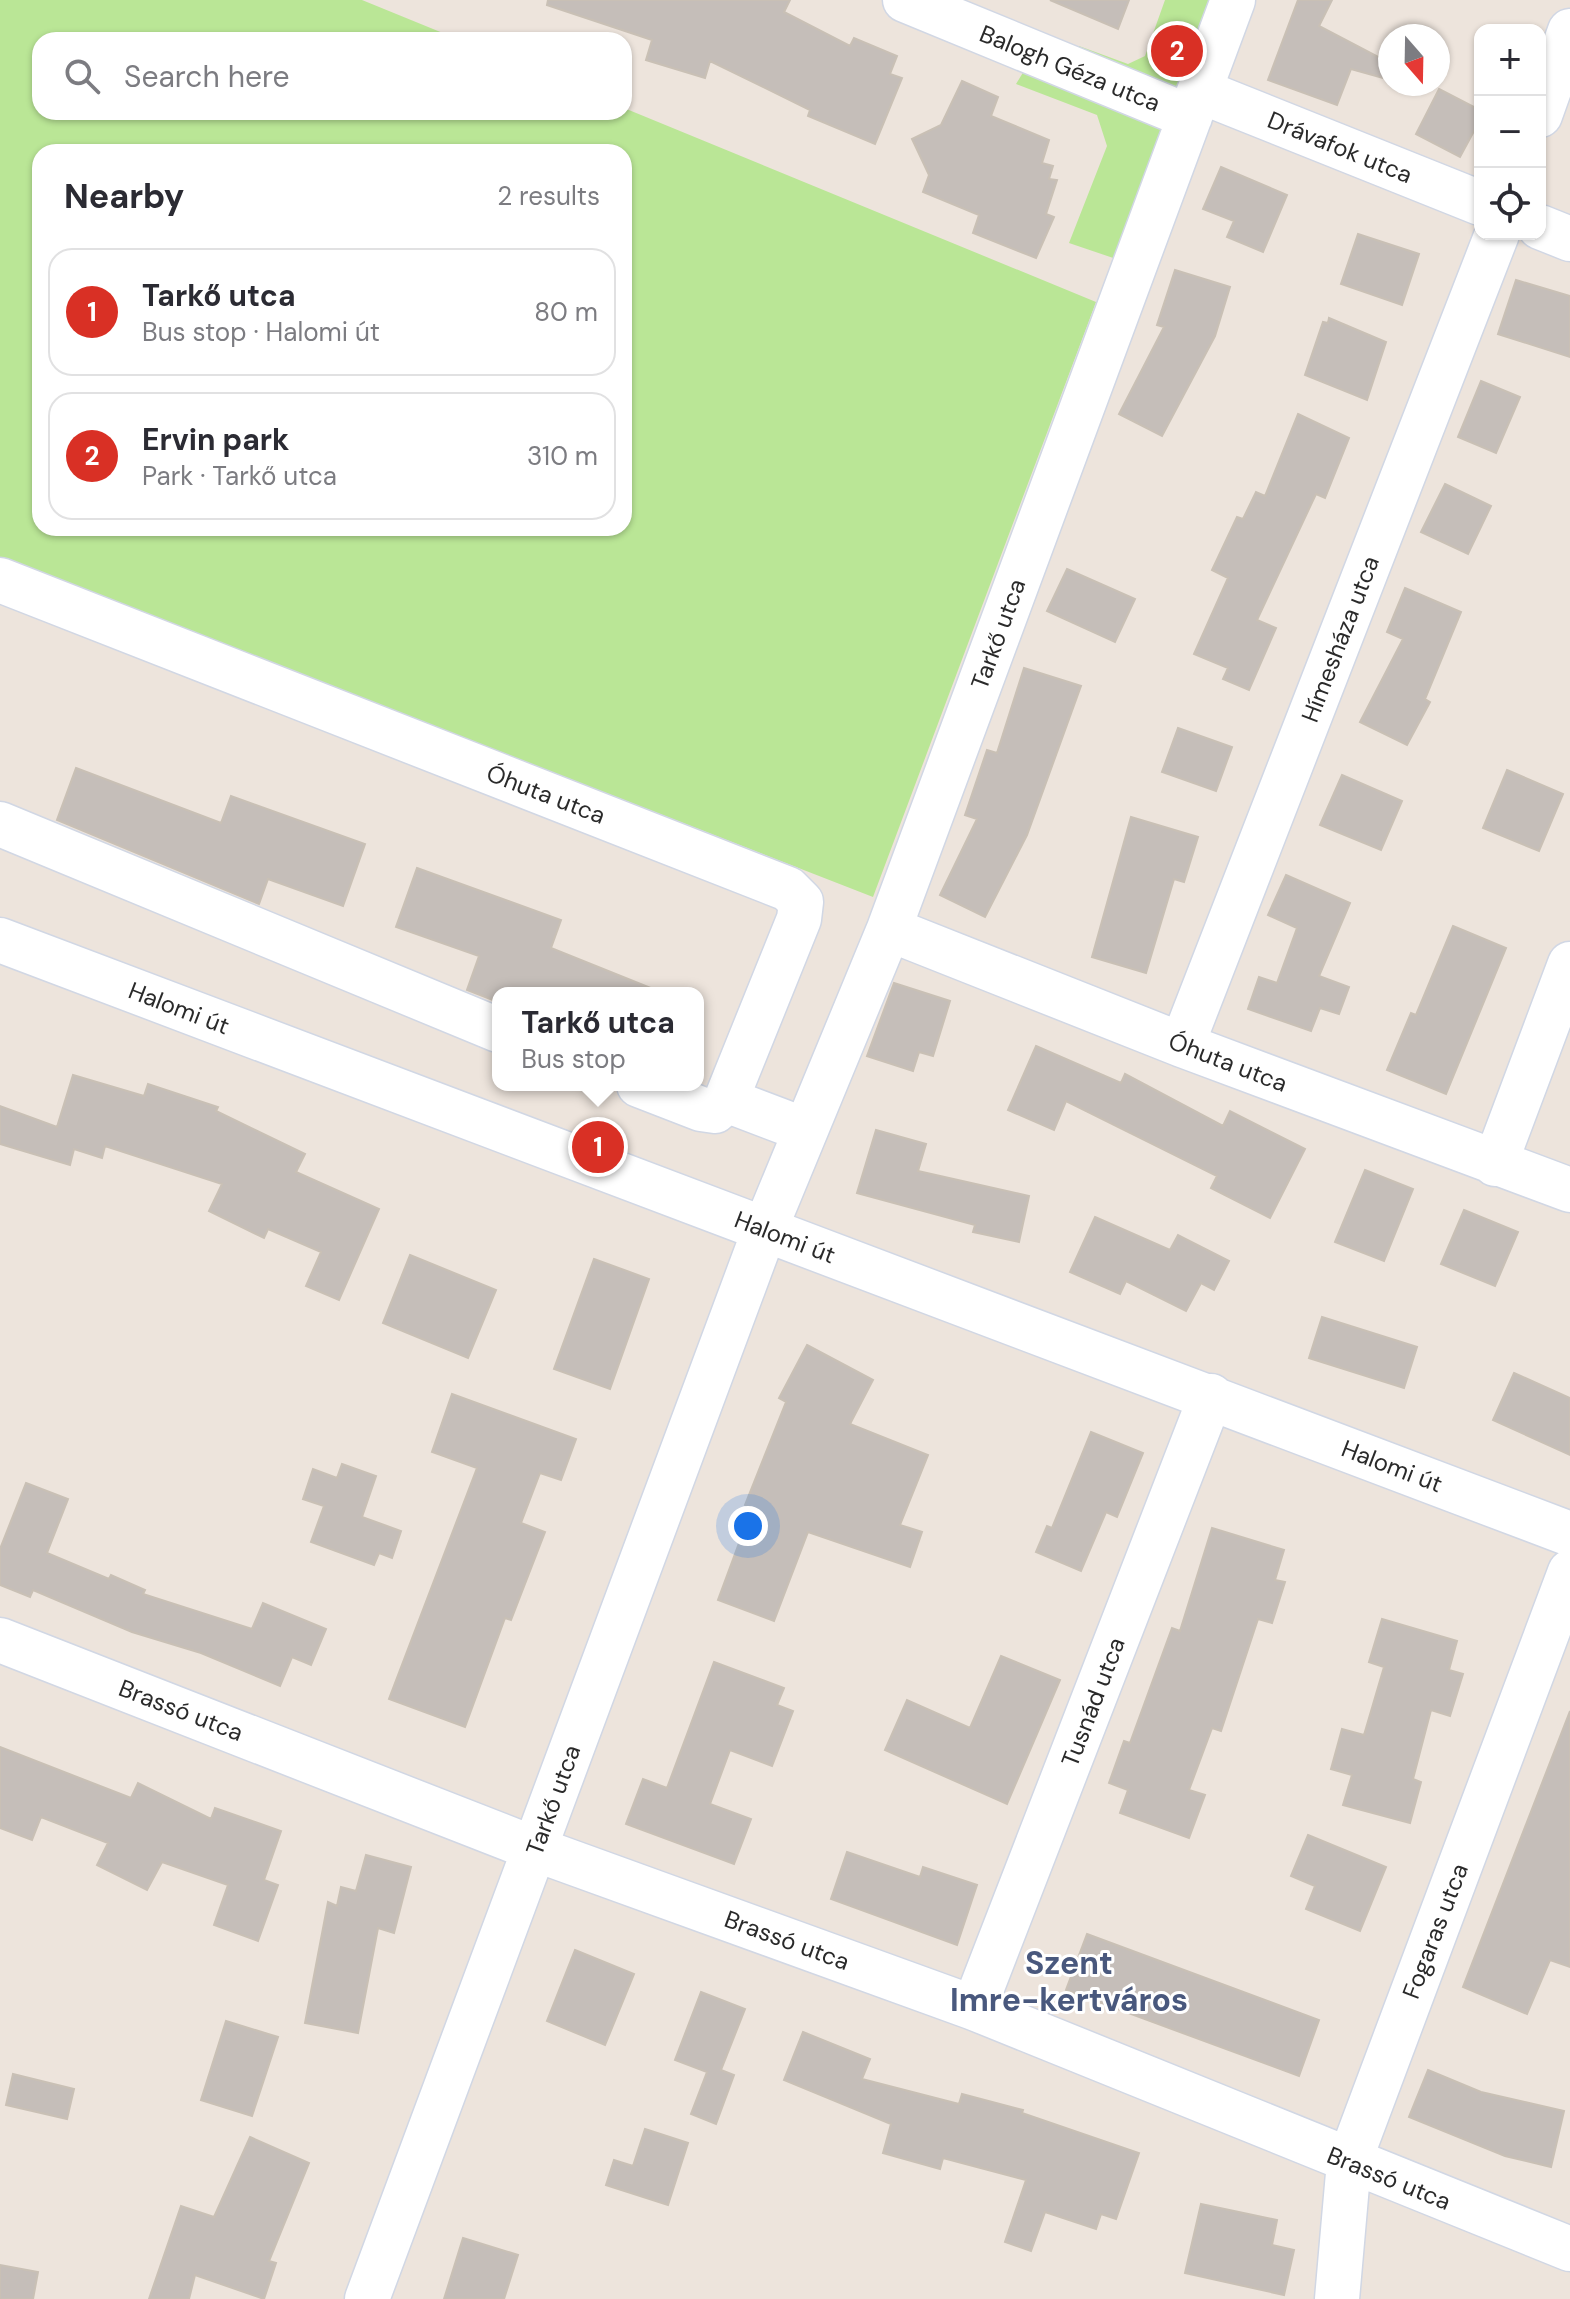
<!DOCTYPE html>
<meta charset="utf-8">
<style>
:root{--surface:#fff;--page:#f2f2f3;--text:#2b2b33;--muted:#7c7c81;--line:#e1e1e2;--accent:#d93025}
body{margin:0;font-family:"DM Sans",sans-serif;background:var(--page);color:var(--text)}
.controls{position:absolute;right:24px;top:24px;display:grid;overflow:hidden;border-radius:16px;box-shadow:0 2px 6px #0004}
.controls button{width:72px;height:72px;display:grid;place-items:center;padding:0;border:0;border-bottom:2px solid var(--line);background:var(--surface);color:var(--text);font:40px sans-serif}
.compass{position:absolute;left:1378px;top:24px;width:72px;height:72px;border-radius:50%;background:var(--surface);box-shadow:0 2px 6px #0004;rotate:160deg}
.you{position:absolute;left:748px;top:1526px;width:28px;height:28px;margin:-20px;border:6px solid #fff;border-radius:50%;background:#1a73e8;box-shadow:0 0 0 12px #1a73e833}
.badge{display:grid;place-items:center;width:52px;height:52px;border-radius:50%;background:var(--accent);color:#fff;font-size:26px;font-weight:700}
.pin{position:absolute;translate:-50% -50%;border:4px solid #fff;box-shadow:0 2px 8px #0006}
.popup{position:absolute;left:492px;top:987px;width:212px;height:104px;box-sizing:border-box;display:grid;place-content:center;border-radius:16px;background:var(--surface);filter:drop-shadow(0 2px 6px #0005);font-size:26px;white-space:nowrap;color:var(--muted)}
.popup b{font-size:30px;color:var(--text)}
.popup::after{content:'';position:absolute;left:50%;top:100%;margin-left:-16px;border:16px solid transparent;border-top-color:var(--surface)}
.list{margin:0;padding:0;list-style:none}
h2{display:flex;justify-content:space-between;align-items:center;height:104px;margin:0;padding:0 32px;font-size:34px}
h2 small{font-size:26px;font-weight:400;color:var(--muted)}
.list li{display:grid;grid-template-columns:52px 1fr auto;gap:24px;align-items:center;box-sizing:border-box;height:128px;margin:0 16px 16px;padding:0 16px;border:2px solid var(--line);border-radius:24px}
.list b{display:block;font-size:30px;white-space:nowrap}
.list p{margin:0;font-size:26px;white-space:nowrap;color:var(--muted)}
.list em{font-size:26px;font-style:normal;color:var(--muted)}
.icon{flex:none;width:44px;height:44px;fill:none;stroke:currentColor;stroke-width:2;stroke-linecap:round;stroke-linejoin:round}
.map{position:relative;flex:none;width:1570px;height:2299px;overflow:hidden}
.search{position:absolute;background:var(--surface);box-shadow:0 2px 6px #0004;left:32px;top:32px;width:600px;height:88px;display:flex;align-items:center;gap:20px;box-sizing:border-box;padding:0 28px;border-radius:24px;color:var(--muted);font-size:30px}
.panel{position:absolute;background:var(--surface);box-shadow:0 2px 6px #0004;left:32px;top:144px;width:600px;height:392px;border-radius:24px}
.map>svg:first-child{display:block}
</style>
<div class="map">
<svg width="1570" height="2299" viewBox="0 0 1570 2299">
<rect width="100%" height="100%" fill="#ede4dc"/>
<!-- green -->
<path fill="#bae696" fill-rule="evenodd" d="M0 0H362L460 40H40V112H624V108L1096 302 873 897 0 557ZM40 152H624V528H40Z
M1165 0H1218L1185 105 1075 63 1079 46 1128 64 1145 56Z
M1027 66 1179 123 1128 263 1069 243 1107 146 1097 115 1016 84Z"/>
<!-- building -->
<path fill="#c5beb9" stroke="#c9c0b5" stroke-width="2" d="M548 0H790L784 12 850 46 854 38 897 56 890 74 902 78 875 144 808 116 810 110 710 61 705 78 646 60 652 40 547 5Z
M1050 0H1129L1118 29Z
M1298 0H1332L1319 26 1390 63V80L1351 69 1337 105 1268 80Z
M962 81 998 97 991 116 1049 140 1042 163 1053 166 1049 179 1057 180 1046 214 1054 217 1036 258 973 233 979 215 923 192 929 175 912 139 941 125Z
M1439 89 1480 110V120L1460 157 1416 134Z
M1221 167 1287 195 1263 252 1227 237 1234 221 1203 209Z
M1358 234 1419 254 1402 305 1341 284Z
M1175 270 1230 287 1215 336 1162 436 1119 414 1164 327 1157 325Z
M1516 280 1570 296V357L1498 334Z
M1329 318 1386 342 1367 400 1305 375 1323 322 1328 323Z
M1481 381 1520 397 1496 453 1458 437Z
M1298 414 1349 438 1325 498 1316 494 1257 620 1276 628 1249 690 1223 679 1228 668 1194 654 1228 578 1212 570 1237 517 1243 519 1256 492 1265 496Z
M1445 484 1491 506 1468 554 1421 532Z
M1067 569 1135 599 1115 642 1047 611Z
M1405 588 1461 612 1425 699 1430 702 1407 745 1360 722 1403 639 1387 632Z
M1024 668 1081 686 1027 835 985 917 940 895 977 819 965 815 987 750 997 753Z
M1178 728 1232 747 1216 791 1162 772Z
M76 768 221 823 231 796 365 844 343 906 268 879 259 904 57 820Z
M1507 770 1563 794 1539 851 1483 828Z
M1342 775 1402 801 1381 850 1320 825Z
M1131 817 1198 837 1184 882 1174 879 1146 973 1092 957Z
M417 868 561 920 551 948 663 993H498V1002L467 990 479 956 396 927Z
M1286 875 1350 903 1319 976 1349 987 1339 1014 1320 1008 1311 1031 1248 1009 1259 977 1277 983 1297 928 1268 915Z
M1453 926 1506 948 1446 1094 1387 1070 1411 1013 1416 1015Z
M894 983 950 1001 933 1056 919 1052 913 1071 867 1056Z
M1036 1046 1121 1083 1125 1074 1223 1126 1230 1111 1305 1149 1270 1218 1211 1188 1217 1176 1066 1101 1054 1130 1008 1110Z
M73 1075 144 1096 148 1084 218 1107 216 1111 305 1154 296 1172 379 1209 339 1300 306 1286 321 1252 268 1229 264 1238 209 1211 222 1184 105 1146 102 1158 74 1149 70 1165 0 1144V1106L57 1127Z
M876 1130 926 1144 918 1171 1029 1196 1019 1242 973 1232 975 1225 857 1193Z
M1365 1170 1413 1189 1384 1261 1335 1242Z
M1464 1210 1518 1232 1495 1286 1441 1264Z
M1095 1217 1170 1250 1178 1235 1229 1261 1214 1290 1201 1283 1186 1311 1126 1281 1120 1294 1070 1272Z
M410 1255 496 1290 468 1358 383 1323Z
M594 1259 649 1279 610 1389 554 1369Z
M1322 1317 1417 1347 1404 1388 1309 1358Z
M807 1345 873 1380 850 1424 928 1455 900 1525 922 1532 910 1567 808 1532 774 1621 718 1600 752 1508 745 1505 786 1402 779 1398Z
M1514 1373 1570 1398V1455L1493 1420Z
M452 1394 576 1439 561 1480 540 1473 521 1523 545 1532 511 1620 505 1618 465 1727 389 1699 477 1468 432 1452Z
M1091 1432 1143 1453 1117 1517 1106 1512 1081 1571 1036 1552 1047 1526 1052 1528Z
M342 1464 376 1476 362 1517 401 1531 392 1558 379 1553 374 1565 311 1542 324 1506 303 1499 313 1469 337 1478Z
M26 1483 68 1499 47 1553 109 1579 111 1575 145 1590 143 1594 252 1629 263 1603 326 1629 311 1665 292 1657 280 1686 201 1653 132 1632 33 1590 30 1597 0 1585V1549Z
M1212 1528 1284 1550 1275 1580 1285 1582 1272 1623 1258 1619 1221 1731 1212 1728 1189 1790 1205 1795 1189 1838 1120 1813 1128 1790 1109 1783 1124 1741 1130 1743 1172 1628 1180 1631Z
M1382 1619 1457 1641 1449 1670 1463 1674 1450 1716 1431 1710 1413 1779 1421 1782 1410 1823 1343 1805 1352 1775 1331 1769 1342 1729 1364 1735 1384 1667 1369 1662Z
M1001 1656 1060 1680 1007 1804 885 1750 907 1700 970 1728Z
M714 1662 784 1688 777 1705 793 1711 772 1766 730 1750 710 1804 751 1819 734 1864 626 1824 643 1779 667 1788Z
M1570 1711V1967L1550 1960 1527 2014 1463 1987Z
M0 1747 131 1798 138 1783 211 1819 215 1808 281 1831 264 1880 278 1885 258 1941 214 1925 228 1885 162 1862 147 1890 97 1865 108 1843 41 1817 32 1840 0 1828Z
M1308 1835 1386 1867 1360 1931 1306 1909 1315 1886 1291 1876Z
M847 1852 920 1877 923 1867 977 1885 957 1945 831 1899Z
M366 1855 411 1867 394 1933 378 1928 358 2033 305 2023 328 1902 337 1906 341 1887 356 1891Z
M1087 1934 1319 2020 1299 2076 1066 1990Z
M575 1950 634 1974 605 2045 547 2021Z
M701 1992 745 2009 721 2070 734 2075 716 2124 691 2114 707 2072 675 2060Z
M226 2021 278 2037 252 2116 201 2100Z
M803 2032 870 2059 862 2079 959 2104 962 2094 1023 2110 1022 2113 1139 2153 1116 2219 1101 2214 1096 2229 1045 2212 1031 2251 1005 2242 1026 2180 943 2158 940 2169 883 2153 891 2124 784 2080Z
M1428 2070 1481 2092 1564 2111 1551 2167 1505 2156 1409 2117Z
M13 2074 74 2089 67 2119 6 2105Z
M645 2129 688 2143 668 2205 606 2185 614 2160 633 2166Z
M250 2137 309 2163 269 2261 276 2263 264 2299 195 2275 189 2299H149L181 2206 214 2217Z
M1201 2204 1277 2220 1272 2245 1294 2250 1284 2295 1185 2273Z
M463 2238 518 2255 504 2299H444Z
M0 2265 38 2272 33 2299H0Z"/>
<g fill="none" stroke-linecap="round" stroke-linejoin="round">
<defs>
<path id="minor" d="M905 0 1190 117
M1200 91 1480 203
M1540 115 1570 31
M1540 227 1570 239
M0 580 788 889 801 902 799 919 726 1100 715 1111 701 1109 639 1085
M0 824 498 1030
M889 929 1182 1045 1570 1190
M0 940 1570 1534
M1182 1045 1497 234
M726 1100 805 1130
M1495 1164 1570 964
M0 1640 535 1849 974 2008 1570 2249
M974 2008 1211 1396
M367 2299 765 1229 889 929 1233 0
M1337 2299 1349 2162 1570 1572"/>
</defs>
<!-- minor casing -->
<use href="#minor" stroke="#d1d7e4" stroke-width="47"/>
<!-- minor -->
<use href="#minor" stroke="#fff" stroke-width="44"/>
</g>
<g text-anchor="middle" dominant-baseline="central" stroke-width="6" stroke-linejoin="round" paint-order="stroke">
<!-- street labels -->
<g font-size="24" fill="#2a2a2a" stroke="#fff">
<text transform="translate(1070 68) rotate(22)">Balogh Géza utca</text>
<text transform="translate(1340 147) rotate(22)">Drávafok utca</text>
<text transform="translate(998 634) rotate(-70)">Tarkő utca</text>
<text transform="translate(1340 639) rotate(-69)">Hímesháza utca</text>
<text transform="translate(546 794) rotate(21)">Óhuta utca</text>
<text transform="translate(179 1008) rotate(21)">Halomi út</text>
<text transform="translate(1228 1062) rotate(21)">Óhuta utca</text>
<text transform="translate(785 1237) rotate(21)">Halomi út</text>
<text transform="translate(1392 1466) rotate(21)">Halomi út</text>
<text transform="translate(1093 1702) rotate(-69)">Tusnád utca</text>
<text transform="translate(181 1710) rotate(21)">Brassó utca</text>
<text transform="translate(553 1800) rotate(-70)">Tarkő utca</text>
<text transform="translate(1435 1931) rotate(-69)">Fogaras utca</text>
<text transform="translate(787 1940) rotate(20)">Brassó utca</text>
<text transform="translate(1389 2178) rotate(22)">Brassó utca</text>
</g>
<!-- district labels -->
<g font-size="32" font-weight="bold" fill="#49587d" stroke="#fff">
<text x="1069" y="1963">Szent<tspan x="1069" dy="37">Imre-kertváros</tspan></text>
</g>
</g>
</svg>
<div class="controls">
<button>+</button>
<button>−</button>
<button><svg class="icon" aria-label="locate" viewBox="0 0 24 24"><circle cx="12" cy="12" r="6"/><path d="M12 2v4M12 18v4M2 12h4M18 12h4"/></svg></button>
</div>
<svg class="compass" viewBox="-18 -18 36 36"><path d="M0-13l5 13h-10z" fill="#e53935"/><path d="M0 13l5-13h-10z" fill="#7c7c81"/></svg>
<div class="you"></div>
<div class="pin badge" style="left:598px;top:1147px">1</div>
<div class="popup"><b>Tarkő utca</b>Bus stop</div>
<div class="pin badge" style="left:1177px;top:51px">2</div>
<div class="search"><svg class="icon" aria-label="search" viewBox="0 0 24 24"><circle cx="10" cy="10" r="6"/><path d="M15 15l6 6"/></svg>Search here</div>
<section class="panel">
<h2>Nearby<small>2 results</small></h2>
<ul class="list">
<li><span class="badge">1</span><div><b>Tarkő utca</b><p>Bus stop · Halomi út</p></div><em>80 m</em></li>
<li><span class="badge">2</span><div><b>Ervin park</b><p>Park · Tarkő utca</p></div><em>310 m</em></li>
</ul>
</section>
</div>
